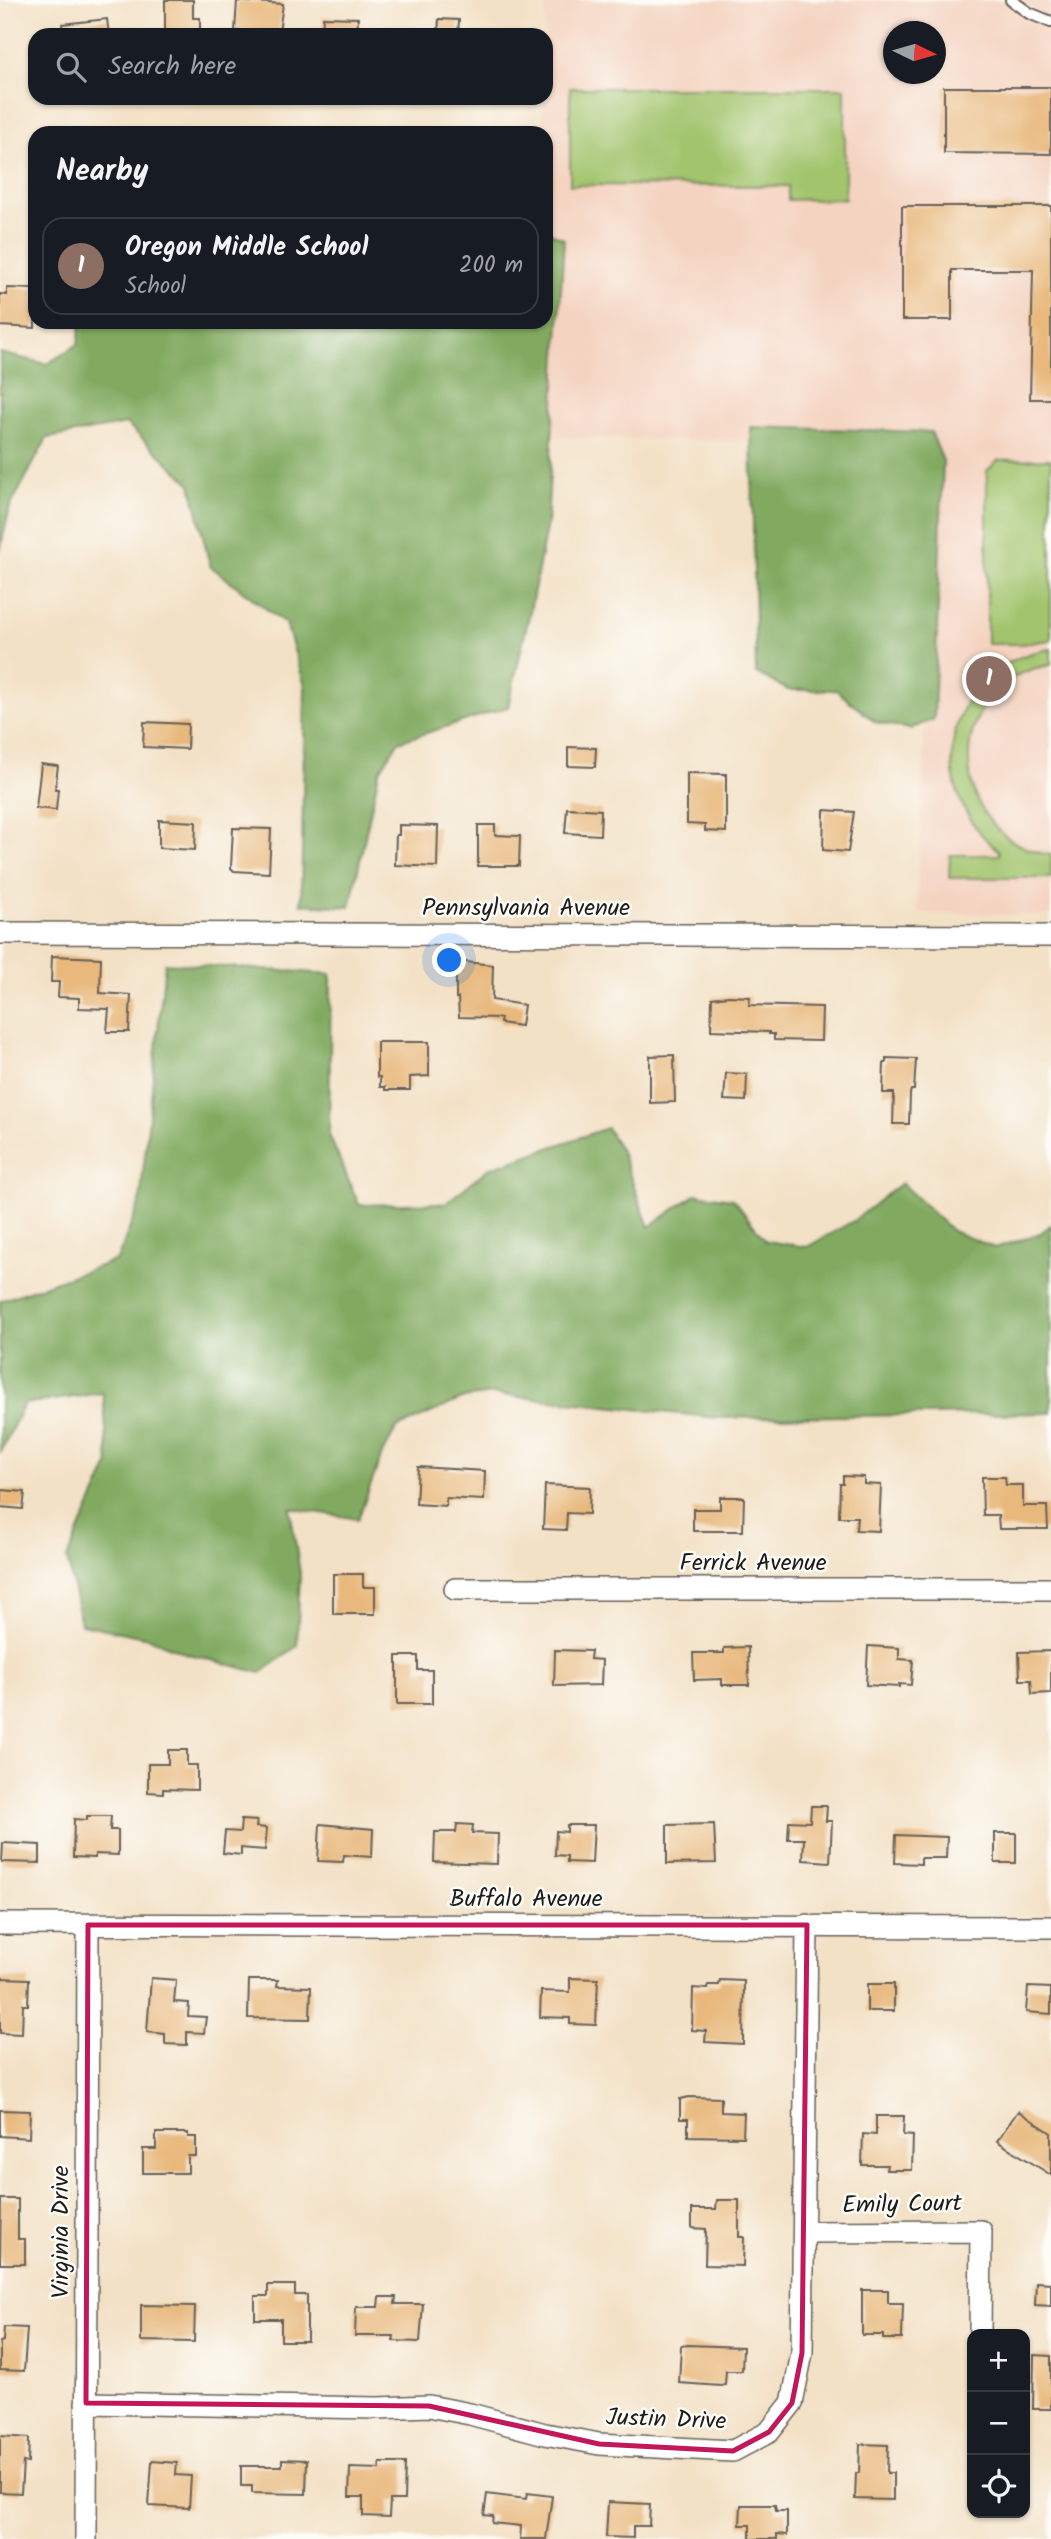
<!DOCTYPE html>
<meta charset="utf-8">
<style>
:root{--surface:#171b24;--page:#20242c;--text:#f1f3f6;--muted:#9ea1a6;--line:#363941;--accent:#d690ce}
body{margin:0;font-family:Kalam,sans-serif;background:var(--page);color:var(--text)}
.controls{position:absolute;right:21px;bottom:21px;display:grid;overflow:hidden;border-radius:14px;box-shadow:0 2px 5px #0004}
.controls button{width:63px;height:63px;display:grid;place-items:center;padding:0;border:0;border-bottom:2px solid var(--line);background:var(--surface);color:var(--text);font:35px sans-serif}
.compass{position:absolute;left:883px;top:21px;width:63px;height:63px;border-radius:50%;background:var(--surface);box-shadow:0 2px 5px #0004;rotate:95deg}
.you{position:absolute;left:450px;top:961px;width:24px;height:24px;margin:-18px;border:5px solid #fff;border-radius:50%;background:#1a73e8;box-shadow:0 0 0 10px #1a73e833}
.badge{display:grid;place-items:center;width:46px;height:46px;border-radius:50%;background:var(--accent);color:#fff;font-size:23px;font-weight:700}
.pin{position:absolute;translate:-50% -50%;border:4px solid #fff;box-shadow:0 2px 7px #0006}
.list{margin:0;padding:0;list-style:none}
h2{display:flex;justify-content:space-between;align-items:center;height:91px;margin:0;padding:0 28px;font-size:30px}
h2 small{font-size:23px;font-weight:400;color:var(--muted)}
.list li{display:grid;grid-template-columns:46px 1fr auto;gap:21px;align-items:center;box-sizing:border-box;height:98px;margin:0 14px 14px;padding:0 14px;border:2px solid var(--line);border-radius:21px}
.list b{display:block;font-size:26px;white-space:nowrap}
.list p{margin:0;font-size:23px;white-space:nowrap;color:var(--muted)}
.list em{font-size:23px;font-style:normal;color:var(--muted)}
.icon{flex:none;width:38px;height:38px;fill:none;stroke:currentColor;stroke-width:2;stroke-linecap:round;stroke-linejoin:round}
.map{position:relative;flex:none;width:1051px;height:2539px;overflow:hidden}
.search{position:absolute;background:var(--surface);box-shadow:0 2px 5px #0004;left:28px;top:28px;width:525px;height:77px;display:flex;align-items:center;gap:18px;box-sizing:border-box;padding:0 24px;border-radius:21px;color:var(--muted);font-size:26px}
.panel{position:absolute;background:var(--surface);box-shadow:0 2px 5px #0004;left:28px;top:126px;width:525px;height:203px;border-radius:21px}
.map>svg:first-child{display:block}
</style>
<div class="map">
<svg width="1051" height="2539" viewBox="0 0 1051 2539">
<rect width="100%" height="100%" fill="#fdfcf7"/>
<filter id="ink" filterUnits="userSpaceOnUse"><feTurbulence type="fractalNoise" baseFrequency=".0143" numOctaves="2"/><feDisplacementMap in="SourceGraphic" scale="14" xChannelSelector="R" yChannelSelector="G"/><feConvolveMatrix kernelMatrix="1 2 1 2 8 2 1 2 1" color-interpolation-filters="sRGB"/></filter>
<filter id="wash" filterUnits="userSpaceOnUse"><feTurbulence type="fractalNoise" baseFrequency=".00686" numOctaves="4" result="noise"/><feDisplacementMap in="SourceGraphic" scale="28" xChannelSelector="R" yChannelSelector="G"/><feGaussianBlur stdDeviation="1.57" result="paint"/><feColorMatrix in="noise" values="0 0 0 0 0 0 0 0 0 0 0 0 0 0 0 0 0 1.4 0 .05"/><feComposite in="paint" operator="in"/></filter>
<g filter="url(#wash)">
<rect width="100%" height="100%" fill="#f3e1c6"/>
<!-- built -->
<path fill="#f4d3c0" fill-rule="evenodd" d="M545 0H1051V915L917 913 936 444 536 437 546 322V133H542L543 98H546ZM894 32H936V74H894Z"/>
<!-- green -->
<path fill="#a2c46d" stroke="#5f7044" stroke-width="2" d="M570 88H845V199L788 200V186L570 185Z
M1051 459V640L1022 644H987V471L998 460Z
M1051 649V665C942 680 941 837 1051 855V878H949L950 855H999V851C918 786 946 664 1051 649Z"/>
<!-- forest -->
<path fill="#81aa60" stroke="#4e633e" stroke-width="2" d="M546 231 564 239 547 523 530 611 508 707 398 742 379 772 350 907 301 904 305 686 286 624 210 566 191 484 127 424 47 438 10 507 0 551V353L47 364 78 344 81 322H546Z
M751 427 931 432 943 461 934 719 910 729 875 722 836 690H788L756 673Z
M165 963 331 974 329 1135 359 1205 446 1203 488 1169 607 1128 620 1149 649 1227 696 1194 733 1199 766 1241 807 1247 855 1220 901 1183 952 1231 995 1248 1039 1234 1051 1225V1413L718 1418 493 1394 464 1398 397 1428 383 1452 358 1519 290 1508 300 1573 297 1646 261 1673 185 1653 149 1638 81 1624 67 1558 109 1465 103 1393 24 1404 0 1453V1301L117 1260 140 1202Z"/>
<g id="blocks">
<!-- building -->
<path fill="#e8b87c" d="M165 0H193V18H200V35H165Z
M237 1 283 4 279 32 235 31Z
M323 17 358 18 357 35H322Z
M107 19 109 35H63L62 24Z
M439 19 459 20 458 35H438Z
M944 87H1051V154L944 153Z
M902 206H1051V399H1030L1033 270H952V320H902Z
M7 288 35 289V328L0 326V294L7 295Z
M144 722 188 724 187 749 143 747Z
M568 747 596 748 595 767 568 766Z
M41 764 58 766 55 789H58L56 810 36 808Z
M687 773 726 774V832L705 831V825L687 824Z
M567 808 601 810 600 835 565 833Z
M824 810 854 812 848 852 823 850Z
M159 820 196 822 195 850 159 848Z
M399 825 438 826 437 867 395 865 396 835H399Z
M478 825H495V835L520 836 519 866H478Z
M233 828 271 829 269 873 234 871 231 868Z
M52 956 101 958 100 993 131 995 129 1032H107L109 1009 79 1008V998L58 997 59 982H51Z
M456 961 493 965 492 1000 524 1005 521 1026 500 1023 501 1018 459 1017 458 998H456Z
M729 996 750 997 749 1005 822 1007 821 1041 774 1040V1034H769V1032L711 1030 712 998Z
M377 1042H429V1076L410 1077V1090H385V1087H380V1077H377Z
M674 1055 675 1102 650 1103V1056Z
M886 1058 916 1059 914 1090H911L910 1094 909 1124H893L894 1093H883L884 1063H886Z
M726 1073 747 1074 746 1101 724 1100Z
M418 1467 485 1471 484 1500 446 1498V1506L416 1504Z
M843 1476 864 1477V1484L881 1485 879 1531 856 1530 857 1517H839L840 1484H843Z
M982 1477H1005L1006 1485H1023V1506H1047L1048 1529H999L998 1515H983Z
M545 1485 590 1487 589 1514 567 1513 566 1530 543 1529Z
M2 1490 25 1492 23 1509 0 1507Z
M720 1497H744L743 1531H693V1509H720Z
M333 1574H363V1587H375V1614H333Z
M868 1646 899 1648V1659L913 1660 911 1685 899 1684V1687L866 1685Z
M748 1647 749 1685H722V1679L694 1680 693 1653H724V1648Z
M555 1650 591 1651 590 1659 602 1660 601 1685 554 1686Z
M1051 1651V1693L1032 1694 1031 1680H1020L1019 1652Z
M397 1656H418V1670H432V1704H397Z
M168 1750H187V1765H197V1790L163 1789V1793L148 1792V1764H168Z
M811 1806H827L826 1821H832L830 1862 803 1860 804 1839H788L789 1821 810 1822Z
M87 1816H111L110 1830H118V1855L95 1854V1858L73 1857 74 1819 87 1820Z
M241 1820 257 1821 256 1827 267 1828 265 1850 241 1848V1855L223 1853 225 1831 240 1832Z
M320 1824 373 1829 372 1857 344 1855 343 1862 318 1861Z
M457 1824 473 1825 472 1833 498 1834 497 1864 434 1862 435 1832H456Z
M714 1824 716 1863 667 1864V1825Z
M567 1825H594L592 1863 567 1862V1856L555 1855 556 1831 567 1832Z
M995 1833H1016V1863H995Z
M896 1835 947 1837 946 1858H921V1864L895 1863Z
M3 1843 40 1845V1863L2 1862Z
M0 1978 29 1979 28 2005H23L22 2034 0 2033Z
M151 1978 176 1980 174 2002 189 2003 188 2016 206 2017 204 2033 187 2032V2045L165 2044V2034L147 2032Z
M570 1978 598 1979 596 2025 570 2024V2018L540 2017 541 1991 570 1992Z
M249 1980H278L277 1986 311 1987 310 2019 248 2018Z
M720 1980 744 1981 743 2044 705 2042 706 2031 692 2030 693 1988 707 1989 708 1985H719Z
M867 1984H894V2011H867Z
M1028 1987 1051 1988V2014L1026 2012Z
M689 2097 721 2098V2112L744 2113 743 2137 688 2136V2119H680V2099Z
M0 2110 30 2111 29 2138 0 2136Z
M1018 2111 1051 2133V2175L997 2141Z
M876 2116H904L903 2135 913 2136 912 2170H886L887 2165H862L863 2134 876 2135Z
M156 2133H188V2137H196V2156H188V2173H143V2149H156Z
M1 2199H18V2239H25V2264H0Z
M717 2200H739V2237H744L743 2266 705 2265 706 2229 692 2228V2209H716Z
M1036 2282 1051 2283V2306L1035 2305Z
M268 2285H295V2295H307V2341H281V2319H255V2296H268Z
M862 2290H888V2303H903L902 2339H883V2335H862Z
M379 2297H396L395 2304H423L420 2342 393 2341 394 2336H355L356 2307H378Z
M141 2305 195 2306 194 2342 141 2341Z
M4 2327 27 2328 24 2371 0 2370V2342L3 2341Z
M688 2345 743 2347 742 2371H726L725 2385 721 2386 679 2383 681 2346Z
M1034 2355 1051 2356V2409H1033Z
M0 2436 29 2438 28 2463 23 2462 21 2493 0 2492Z
M860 2444 888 2445 887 2473H893V2500L855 2499 856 2473H859Z
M282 2459 307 2460 306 2494 252 2493V2486H241V2466H282Z
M152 2461 177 2463 176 2475 191 2476 189 2508 149 2506Z
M380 2463H405L404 2500H390L389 2517 363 2516V2497H349L350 2468 380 2469Z
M527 2493 552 2496 546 2539H520L521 2526 492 2523 493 2516 484 2515 487 2494 526 2499Z
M608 2502 650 2504 649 2526H633V2538L606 2537Z
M741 2505H775L776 2511H787V2535L777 2534V2539H750V2525H740Z"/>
</g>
</g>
<g filter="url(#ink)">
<use href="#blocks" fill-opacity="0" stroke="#676158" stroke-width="2"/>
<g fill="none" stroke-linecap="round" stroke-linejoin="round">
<defs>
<path id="service" d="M1011 0 1029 13 1051 22"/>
<path id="minor" d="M0 933 1051 936
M455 1589H1051
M0 1924 1051 1927
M805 2232 981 2231 980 2334
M86 2403 378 2408 429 2406 470 2414 545 2434 599 2444 733 2451 769 2432 792 2403 802 2353 807 1925
M86 2539 88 1925"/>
</defs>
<!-- service casing -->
<use href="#service" stroke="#676158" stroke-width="14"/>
<!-- minor casing -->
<use href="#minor" stroke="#676158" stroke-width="24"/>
<!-- service -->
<use href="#service" stroke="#fff" stroke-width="10"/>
<!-- minor -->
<use href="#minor" stroke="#fff" stroke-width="21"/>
</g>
</g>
<!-- marked area -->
<path fill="none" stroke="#c2185b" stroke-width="5" stroke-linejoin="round" d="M88 1925H807L802 2353 792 2403 769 2432 733 2451 599 2444 429 2406 86 2403Z"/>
<g text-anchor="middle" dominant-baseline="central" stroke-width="5" stroke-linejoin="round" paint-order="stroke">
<!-- street labels -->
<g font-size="24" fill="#1c1c1c" stroke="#fdfcf7">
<text x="526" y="908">Pennsylvania Avenue</text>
<text x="753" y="1563">Ferrick Avenue</text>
<text x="526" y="1899">Buffalo Avenue</text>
<text transform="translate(902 2205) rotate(-1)">Emily Court</text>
<text transform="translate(61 2232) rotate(-90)">Virginia Drive</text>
<text transform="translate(666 2420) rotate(2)">Justin Drive</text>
</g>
</g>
</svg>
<div class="controls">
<button>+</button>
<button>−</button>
<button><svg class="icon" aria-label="locate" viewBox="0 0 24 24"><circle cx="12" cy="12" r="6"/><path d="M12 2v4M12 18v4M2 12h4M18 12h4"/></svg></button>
</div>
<svg class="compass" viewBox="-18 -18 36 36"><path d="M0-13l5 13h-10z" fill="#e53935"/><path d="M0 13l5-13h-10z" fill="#9ea1a6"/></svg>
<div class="you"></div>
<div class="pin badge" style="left:989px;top:679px;background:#8d6e63">1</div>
<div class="search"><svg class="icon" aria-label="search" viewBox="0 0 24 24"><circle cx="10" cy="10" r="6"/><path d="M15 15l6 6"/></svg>Search here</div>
<section class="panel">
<h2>Nearby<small></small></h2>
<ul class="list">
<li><span class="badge" style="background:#8d6e63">1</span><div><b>Oregon Middle School</b><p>School</p></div><em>200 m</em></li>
</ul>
</section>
</div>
